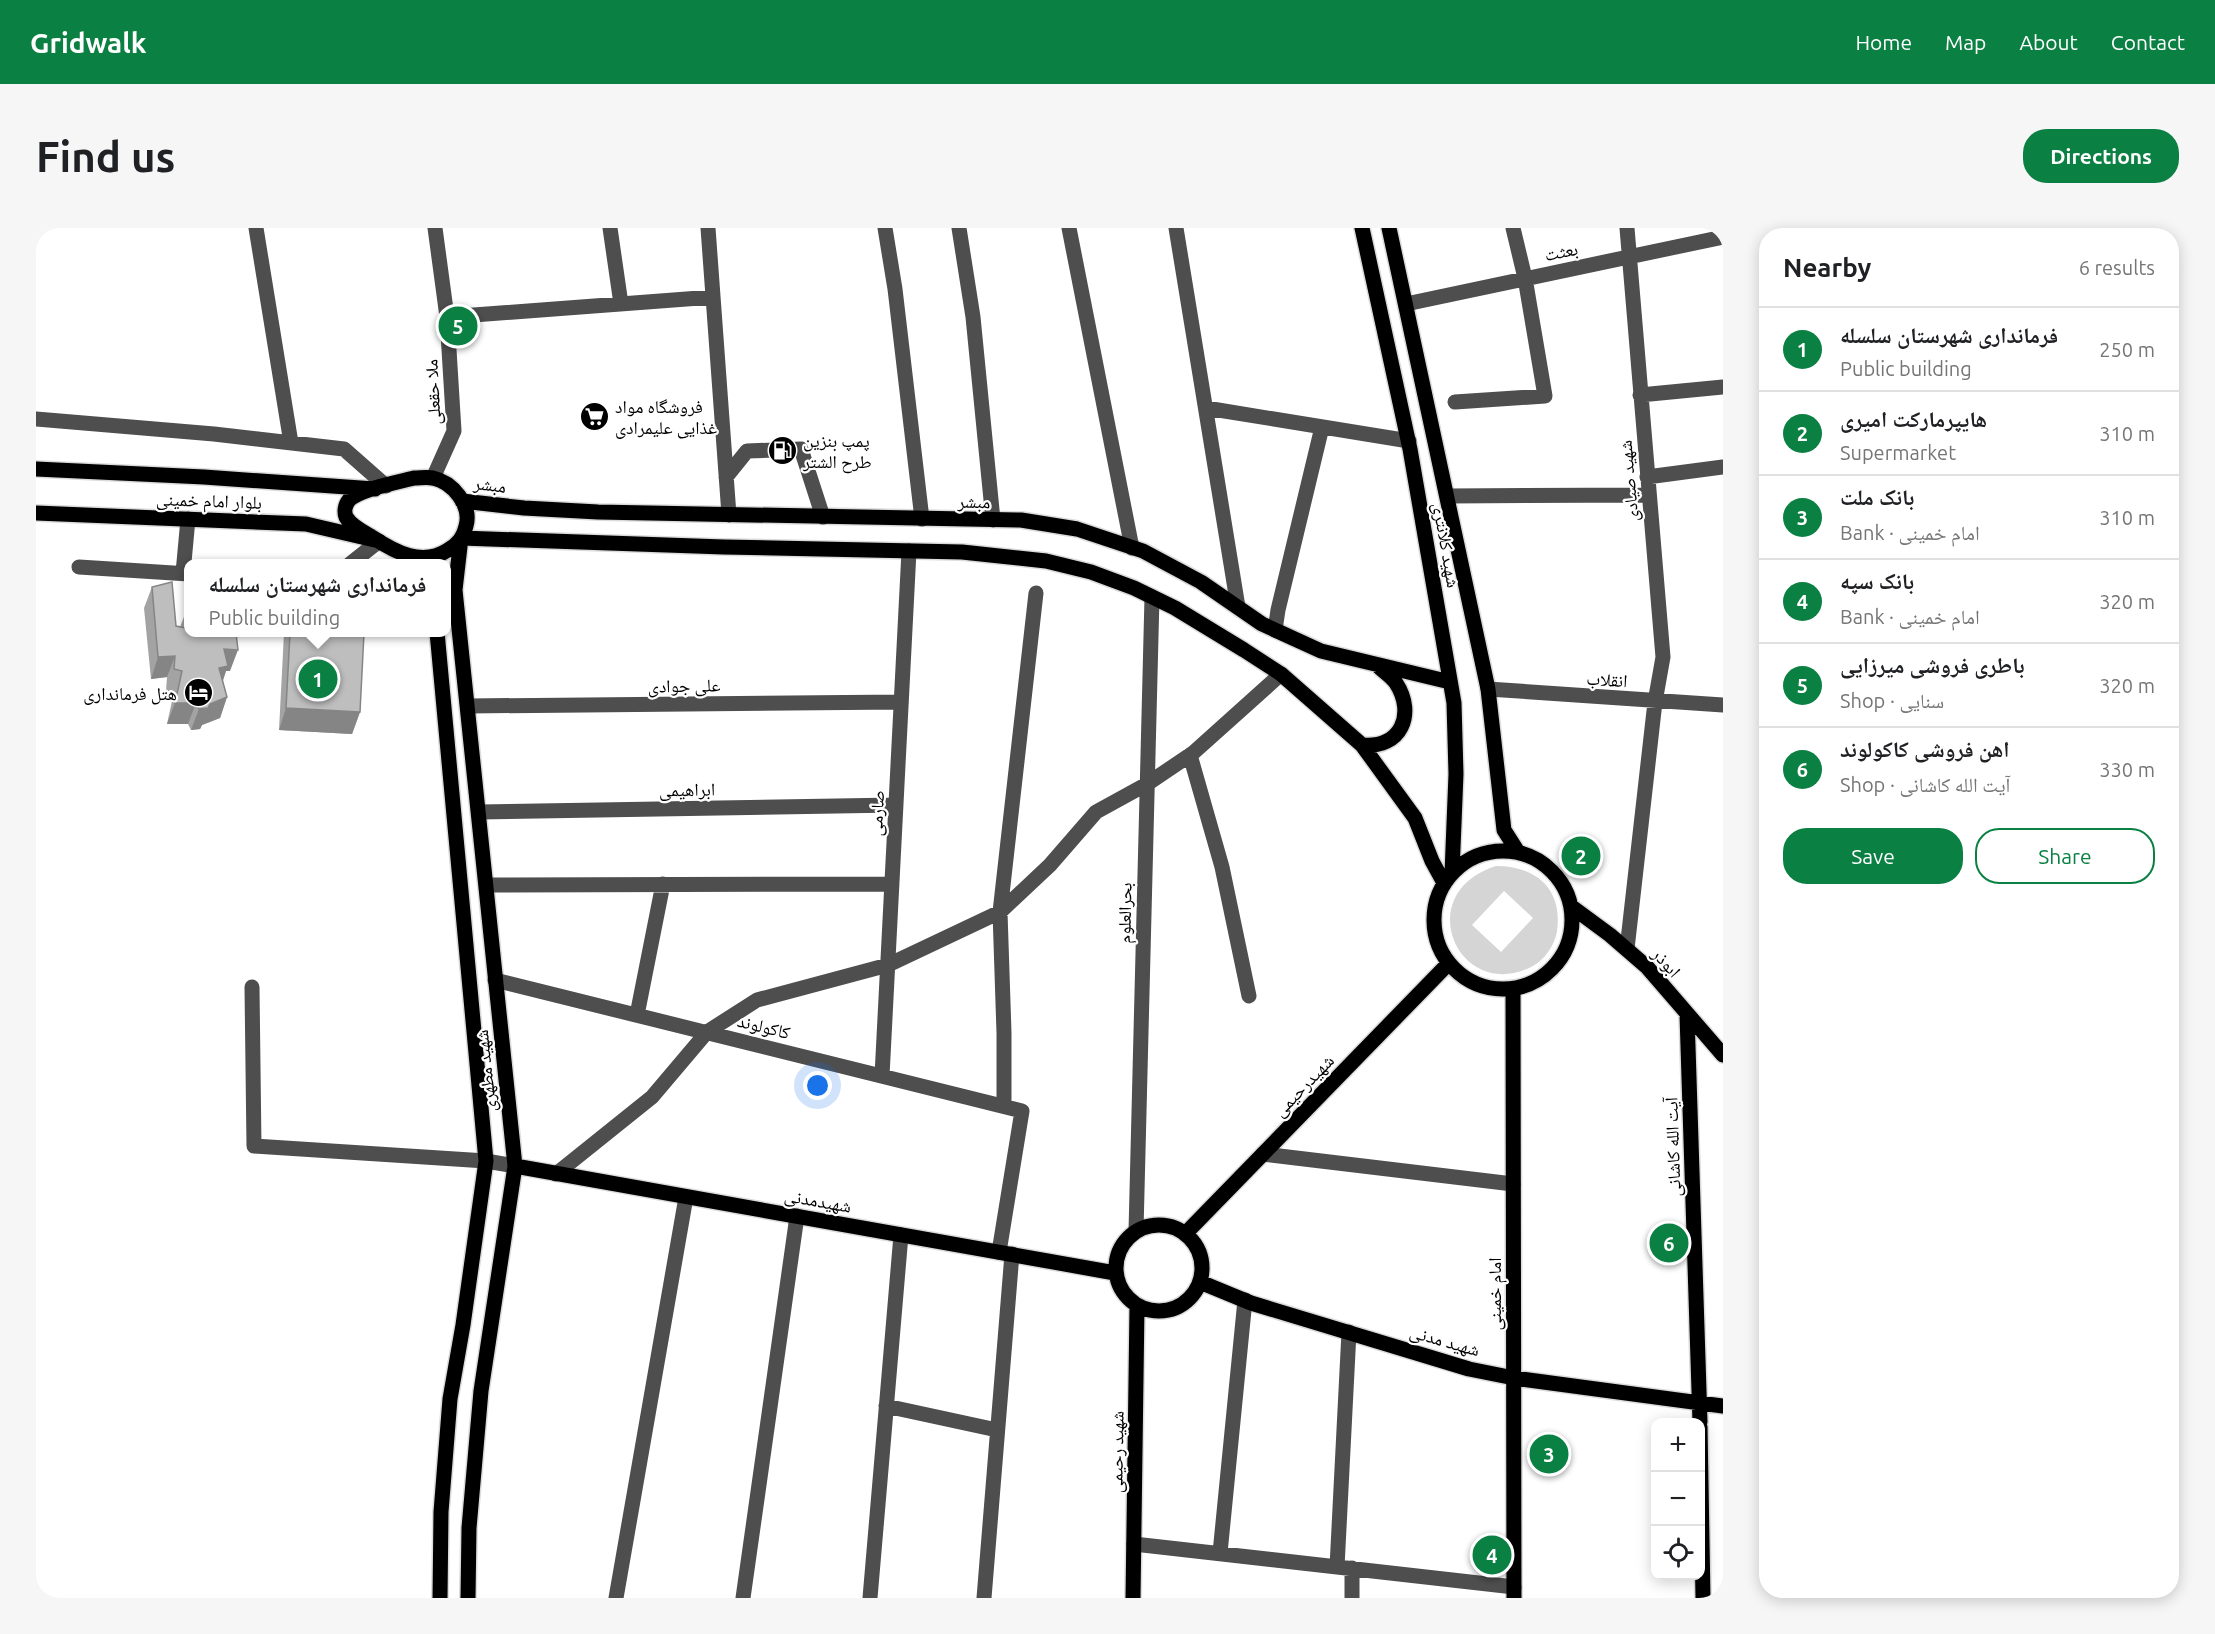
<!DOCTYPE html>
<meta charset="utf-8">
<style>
:root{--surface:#fff;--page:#f6f6f6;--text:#202124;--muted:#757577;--line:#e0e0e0;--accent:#0b8043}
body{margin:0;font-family:Ubuntu,"Noto Naskh Arabic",sans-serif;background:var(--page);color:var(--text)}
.controls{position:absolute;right:18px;bottom:18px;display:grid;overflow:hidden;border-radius:12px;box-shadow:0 3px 15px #0003}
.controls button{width:54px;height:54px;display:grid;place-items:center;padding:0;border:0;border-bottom:2px solid var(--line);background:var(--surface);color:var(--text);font:30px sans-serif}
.you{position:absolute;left:782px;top:858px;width:21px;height:21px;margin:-15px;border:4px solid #fff;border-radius:50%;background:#1a73e8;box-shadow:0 0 0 9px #1a73e833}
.badge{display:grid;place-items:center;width:39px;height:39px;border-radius:50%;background:var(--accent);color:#fff;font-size:20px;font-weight:700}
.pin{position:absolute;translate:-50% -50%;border:3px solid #fff;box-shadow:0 2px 6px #0006}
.popup{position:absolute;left:148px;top:331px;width:267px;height:78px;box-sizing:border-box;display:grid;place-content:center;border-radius:12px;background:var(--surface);filter:drop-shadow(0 2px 4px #0005);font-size:20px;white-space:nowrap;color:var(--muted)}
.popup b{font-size:22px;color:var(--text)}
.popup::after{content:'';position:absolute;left:50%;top:100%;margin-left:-12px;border:12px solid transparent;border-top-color:var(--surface)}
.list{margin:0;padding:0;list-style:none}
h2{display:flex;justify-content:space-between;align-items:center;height:78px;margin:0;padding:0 24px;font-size:26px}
h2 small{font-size:20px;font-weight:400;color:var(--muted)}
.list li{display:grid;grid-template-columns:39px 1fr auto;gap:18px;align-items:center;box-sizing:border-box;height:84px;padding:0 24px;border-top:2px solid var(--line)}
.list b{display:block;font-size:22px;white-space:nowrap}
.list p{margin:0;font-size:20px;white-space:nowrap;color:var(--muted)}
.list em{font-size:20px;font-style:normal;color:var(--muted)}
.actions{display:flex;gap:12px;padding:18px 24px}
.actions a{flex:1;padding:14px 0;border:2px solid var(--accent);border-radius:24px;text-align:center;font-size:21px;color:var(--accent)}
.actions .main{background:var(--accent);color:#fff}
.icon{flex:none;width:33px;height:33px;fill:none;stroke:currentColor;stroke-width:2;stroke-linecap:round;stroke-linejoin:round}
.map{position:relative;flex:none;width:1687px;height:1370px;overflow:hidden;border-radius:24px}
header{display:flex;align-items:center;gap:36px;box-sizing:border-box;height:84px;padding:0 30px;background:var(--accent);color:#fff}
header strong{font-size:28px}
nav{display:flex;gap:33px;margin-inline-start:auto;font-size:21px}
.intro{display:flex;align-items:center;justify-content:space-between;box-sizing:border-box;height:144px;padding:0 36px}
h1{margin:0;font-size:42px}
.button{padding:15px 27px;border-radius:24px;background:var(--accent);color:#fff;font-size:21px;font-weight:700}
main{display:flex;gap:36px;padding:0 36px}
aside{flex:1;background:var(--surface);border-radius:24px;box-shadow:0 3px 15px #0003}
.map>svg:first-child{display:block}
</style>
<header>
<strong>Gridwalk</strong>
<nav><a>Home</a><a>Map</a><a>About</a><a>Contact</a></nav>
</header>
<div class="intro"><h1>Find us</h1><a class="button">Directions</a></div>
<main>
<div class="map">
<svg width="1687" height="1370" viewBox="0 0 1687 1370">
<rect width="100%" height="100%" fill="#fff"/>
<!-- green -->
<path fill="#d5d5d5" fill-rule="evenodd" d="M1460 638C1500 638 1527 661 1521 703 1519 717 1508 733 1495 739 1422 775 1374 665 1460 638ZM1468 663 1497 690 1465 724 1436 697Z"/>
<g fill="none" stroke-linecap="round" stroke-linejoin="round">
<defs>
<path id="major" d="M1326 0 1374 221 1418 475 1420 546 1416 645
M1353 0 1452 461 1468 602 1482 624
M0 241 168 249 339 261
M378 250C384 250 391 249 397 250 416 254 436 277 430 298 427 310 422 316 412 322 386 339 359 324 336 309 327 304 315 298 310 289 308 284 309 277 313 272 324 261 363 254 378 250Z
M426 273 488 280 562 284 985 292 1041 301 1107 323 1165 354 1226 396 1285 423 1414 454
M0 285 270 296 343 313
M401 404 450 933 427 1097 414 1171 405 1284 404 1370
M1326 517C1365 521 1380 486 1360 455 1356 449 1348 444 1343 439
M1398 692a69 69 0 1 1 138 0a69 69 0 1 1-138 0Z
M1536 679 1574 707 1611 739 1687 827
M1477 761 1478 1370
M1651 787 1664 1194
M479 938 1079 1045
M1080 1040a43 43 0 1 1 86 0a43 43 0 1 1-86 0Z
M1149 1006 1413 735
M1164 1054 1215 1075 1433 1141 1478 1150 1687 1178
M1664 1199 1667 1370
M432 1370 433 1300 445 1163 479 938 419 362 425 310 688 319 926 324 1010 333 1055 344 1098 360 1139 380 1208 422 1245 446 1326 517 1379 590 1396 633 1408 655
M1097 1370 1101 1078"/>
</defs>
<!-- major casing -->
<use href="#major" stroke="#dbdbdb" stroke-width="18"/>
<!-- minor -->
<path stroke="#4e4e4e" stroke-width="15" d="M220 0 255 215
M574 0 585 76
M672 0 693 287
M849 0 859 61 886 291
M923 0 937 89 957 292
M1033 0 1096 320
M1140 0 1202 379
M1591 0 1627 429 1619 474 1591 721
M1370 76 1687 9
M411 89 677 69
M1604 167 1687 159
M1419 174 1509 168 1489 50 1477 0
M1170 180 1373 213
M0 191 178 206 308 221 350 258
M690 249 711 223 765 221 787 289
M1611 249 1687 239
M397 250 418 203 411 89 399 0
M1412 268 1613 267
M314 336 343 313
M43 339 153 346
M147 345 152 291
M1239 402 1242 382 1286 199
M1452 461 1687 477
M432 478 865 474
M1154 527 1186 639 1213 768
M443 584 860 577
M451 657 856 656
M459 752 986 883 963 1024
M216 759 218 918 450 933 479 938
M601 787 627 656
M846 848 873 323
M968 878V805L964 684 1000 365
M1227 926 1477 956
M520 946 616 869 671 804 721 772 852 737 964 684 1014 637 1060 584 1111 556 1157 525 1245 446
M1100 1003 1116 369
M850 1178 961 1202
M1098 1316 1478 1359
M1184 1325 1209 1072
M1301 1339 1313 1104
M580 1370 650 969
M707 1370 761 988
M834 1370 865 1007
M948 1370 976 1026
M1316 1370V1340"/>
<!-- major -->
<use href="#major" stroke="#000" stroke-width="15"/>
</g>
<!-- wall -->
<path fill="#a3a3a3" d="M116 359 140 398 144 399 151 381 194 443H190L187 453 191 469 184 490 166 497 164 501 155 502 152 496H131L138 464 130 463 131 449 115 451 108 380Z
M248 405H328L324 484 316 506 243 502Z"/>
<!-- shaded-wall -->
<path fill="#858585" d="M188 421 202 422 194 443H190L184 460 182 443Z
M139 428 131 449 115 451 122 429Z
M191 469 184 490 166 497 164 501 155 502 163 481Z
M139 475H160L152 496H131Z
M250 480 324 484 316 506 243 502Z"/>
<!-- building -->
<path fill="#bebebe" stroke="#858585" stroke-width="1.5" d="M136 354 140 398 150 400 151 381H153V405H200L202 422 188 421 192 438 183 440 191 469 174 476 172 480 163 481 160 475H139L146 443 138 441 139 428 122 429 116 359Z
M254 405H328L324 484 250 480Z"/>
<!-- icons -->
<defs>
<symbol id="supermarket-disc" viewBox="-11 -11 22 22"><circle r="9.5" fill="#000" stroke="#fff"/><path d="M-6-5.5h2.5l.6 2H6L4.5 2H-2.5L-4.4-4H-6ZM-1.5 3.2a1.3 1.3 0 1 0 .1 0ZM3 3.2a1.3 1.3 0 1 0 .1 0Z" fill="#fff"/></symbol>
<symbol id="fuel-disc" viewBox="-11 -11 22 22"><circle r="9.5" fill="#000" stroke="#fff"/><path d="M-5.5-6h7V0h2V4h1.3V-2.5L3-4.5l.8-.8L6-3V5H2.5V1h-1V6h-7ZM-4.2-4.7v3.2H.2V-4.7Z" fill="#fff"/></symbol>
<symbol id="hotel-disc" viewBox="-11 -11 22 22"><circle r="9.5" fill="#000" stroke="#fff"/><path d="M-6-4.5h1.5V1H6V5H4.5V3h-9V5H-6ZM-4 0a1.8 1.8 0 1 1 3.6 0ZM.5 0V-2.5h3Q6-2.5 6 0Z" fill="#fff"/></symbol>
</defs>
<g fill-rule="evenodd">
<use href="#supermarket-disc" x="542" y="172" width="33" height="33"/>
<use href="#fuel-disc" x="730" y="206" width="33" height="33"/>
<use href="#hotel-disc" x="146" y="448" width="33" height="33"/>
</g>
<g text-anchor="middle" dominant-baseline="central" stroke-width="4.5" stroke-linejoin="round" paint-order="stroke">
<!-- street labels -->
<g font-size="18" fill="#000" stroke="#fff">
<text transform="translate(1525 23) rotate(-12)">بعثت</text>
<text transform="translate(396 164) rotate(-93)">ملا حقعلی</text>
<text transform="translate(1592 253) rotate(-95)">شهید صیادی</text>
<text transform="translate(454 256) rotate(7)">مبشر</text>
<text transform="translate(173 272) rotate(2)">بلوار امام خمینی</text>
<text transform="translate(938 273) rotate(1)">مبشر</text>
<text transform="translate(1411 317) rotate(80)">شهید کلانتری</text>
<text transform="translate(1571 451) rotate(4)">انقلاب</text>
<text transform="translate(648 457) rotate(-1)">علی جوادی</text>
<text transform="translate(651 561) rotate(-1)">ابراهیمی</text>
<text transform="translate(840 585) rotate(-87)">صارمی</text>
<text transform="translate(1088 685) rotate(-89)">بحرالعلوم</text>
<text transform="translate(1631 734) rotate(48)">ابوذر</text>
<text transform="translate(728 798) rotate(14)">کاکولوند</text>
<text transform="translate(449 843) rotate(-96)">شهید مطهری</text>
<text transform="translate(1267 857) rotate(-46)">شهیدرحیمی</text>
<text transform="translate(1636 919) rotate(-92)">آیت الله کاشانی</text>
<text transform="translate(782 972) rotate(10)">شهیدمدنی</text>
<text transform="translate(1458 1066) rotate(-90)">امام خمینی</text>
<text transform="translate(1409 1112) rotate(16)">شهید مدنی</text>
<text transform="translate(1080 1224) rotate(-89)">شهید رحیمی</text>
</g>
<!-- poi labels -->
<g font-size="18" fill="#000" stroke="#fff" text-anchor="start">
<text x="579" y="178">فروشگاه مواد<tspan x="579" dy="21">غذایی علیمرادی</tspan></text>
<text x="767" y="212">پمپ بنزین<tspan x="767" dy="21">طرح الشتر</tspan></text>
<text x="141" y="465" text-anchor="end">هتل فرمانداری</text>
</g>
</g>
</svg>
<div class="controls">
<button>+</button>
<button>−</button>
<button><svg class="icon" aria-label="locate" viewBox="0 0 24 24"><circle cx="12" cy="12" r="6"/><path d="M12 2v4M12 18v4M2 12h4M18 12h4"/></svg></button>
</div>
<div class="you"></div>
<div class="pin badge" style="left:282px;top:451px">1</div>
<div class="popup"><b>فرمانداری شهرستان سلسله</b>Public building</div>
<div class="pin badge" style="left:1545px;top:628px">2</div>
<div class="pin badge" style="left:1513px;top:1226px">3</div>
<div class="pin badge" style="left:1456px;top:1327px">4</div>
<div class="pin badge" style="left:422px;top:98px">5</div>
<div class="pin badge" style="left:1633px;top:1015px">6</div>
</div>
<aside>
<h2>Nearby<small>6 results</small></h2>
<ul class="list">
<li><span class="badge">1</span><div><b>فرمانداری شهرستان سلسله</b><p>Public building</p></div><em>250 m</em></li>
<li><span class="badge">2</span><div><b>هایپرمارکت امیری</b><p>Supermarket</p></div><em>310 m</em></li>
<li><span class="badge">3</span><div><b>بانک ملت</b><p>Bank · امام خمینی</p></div><em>310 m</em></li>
<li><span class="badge">4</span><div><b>بانک سپه</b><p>Bank · امام خمینی</p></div><em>320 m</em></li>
<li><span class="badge">5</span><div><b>باطری فروشی میرزایی</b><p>Shop · سنایی</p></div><em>320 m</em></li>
<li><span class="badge">6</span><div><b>اهن فروشی کاکولوند</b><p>Shop · آیت الله کاشانی</p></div><em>330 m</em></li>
</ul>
<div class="actions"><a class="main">Save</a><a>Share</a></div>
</aside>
</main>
